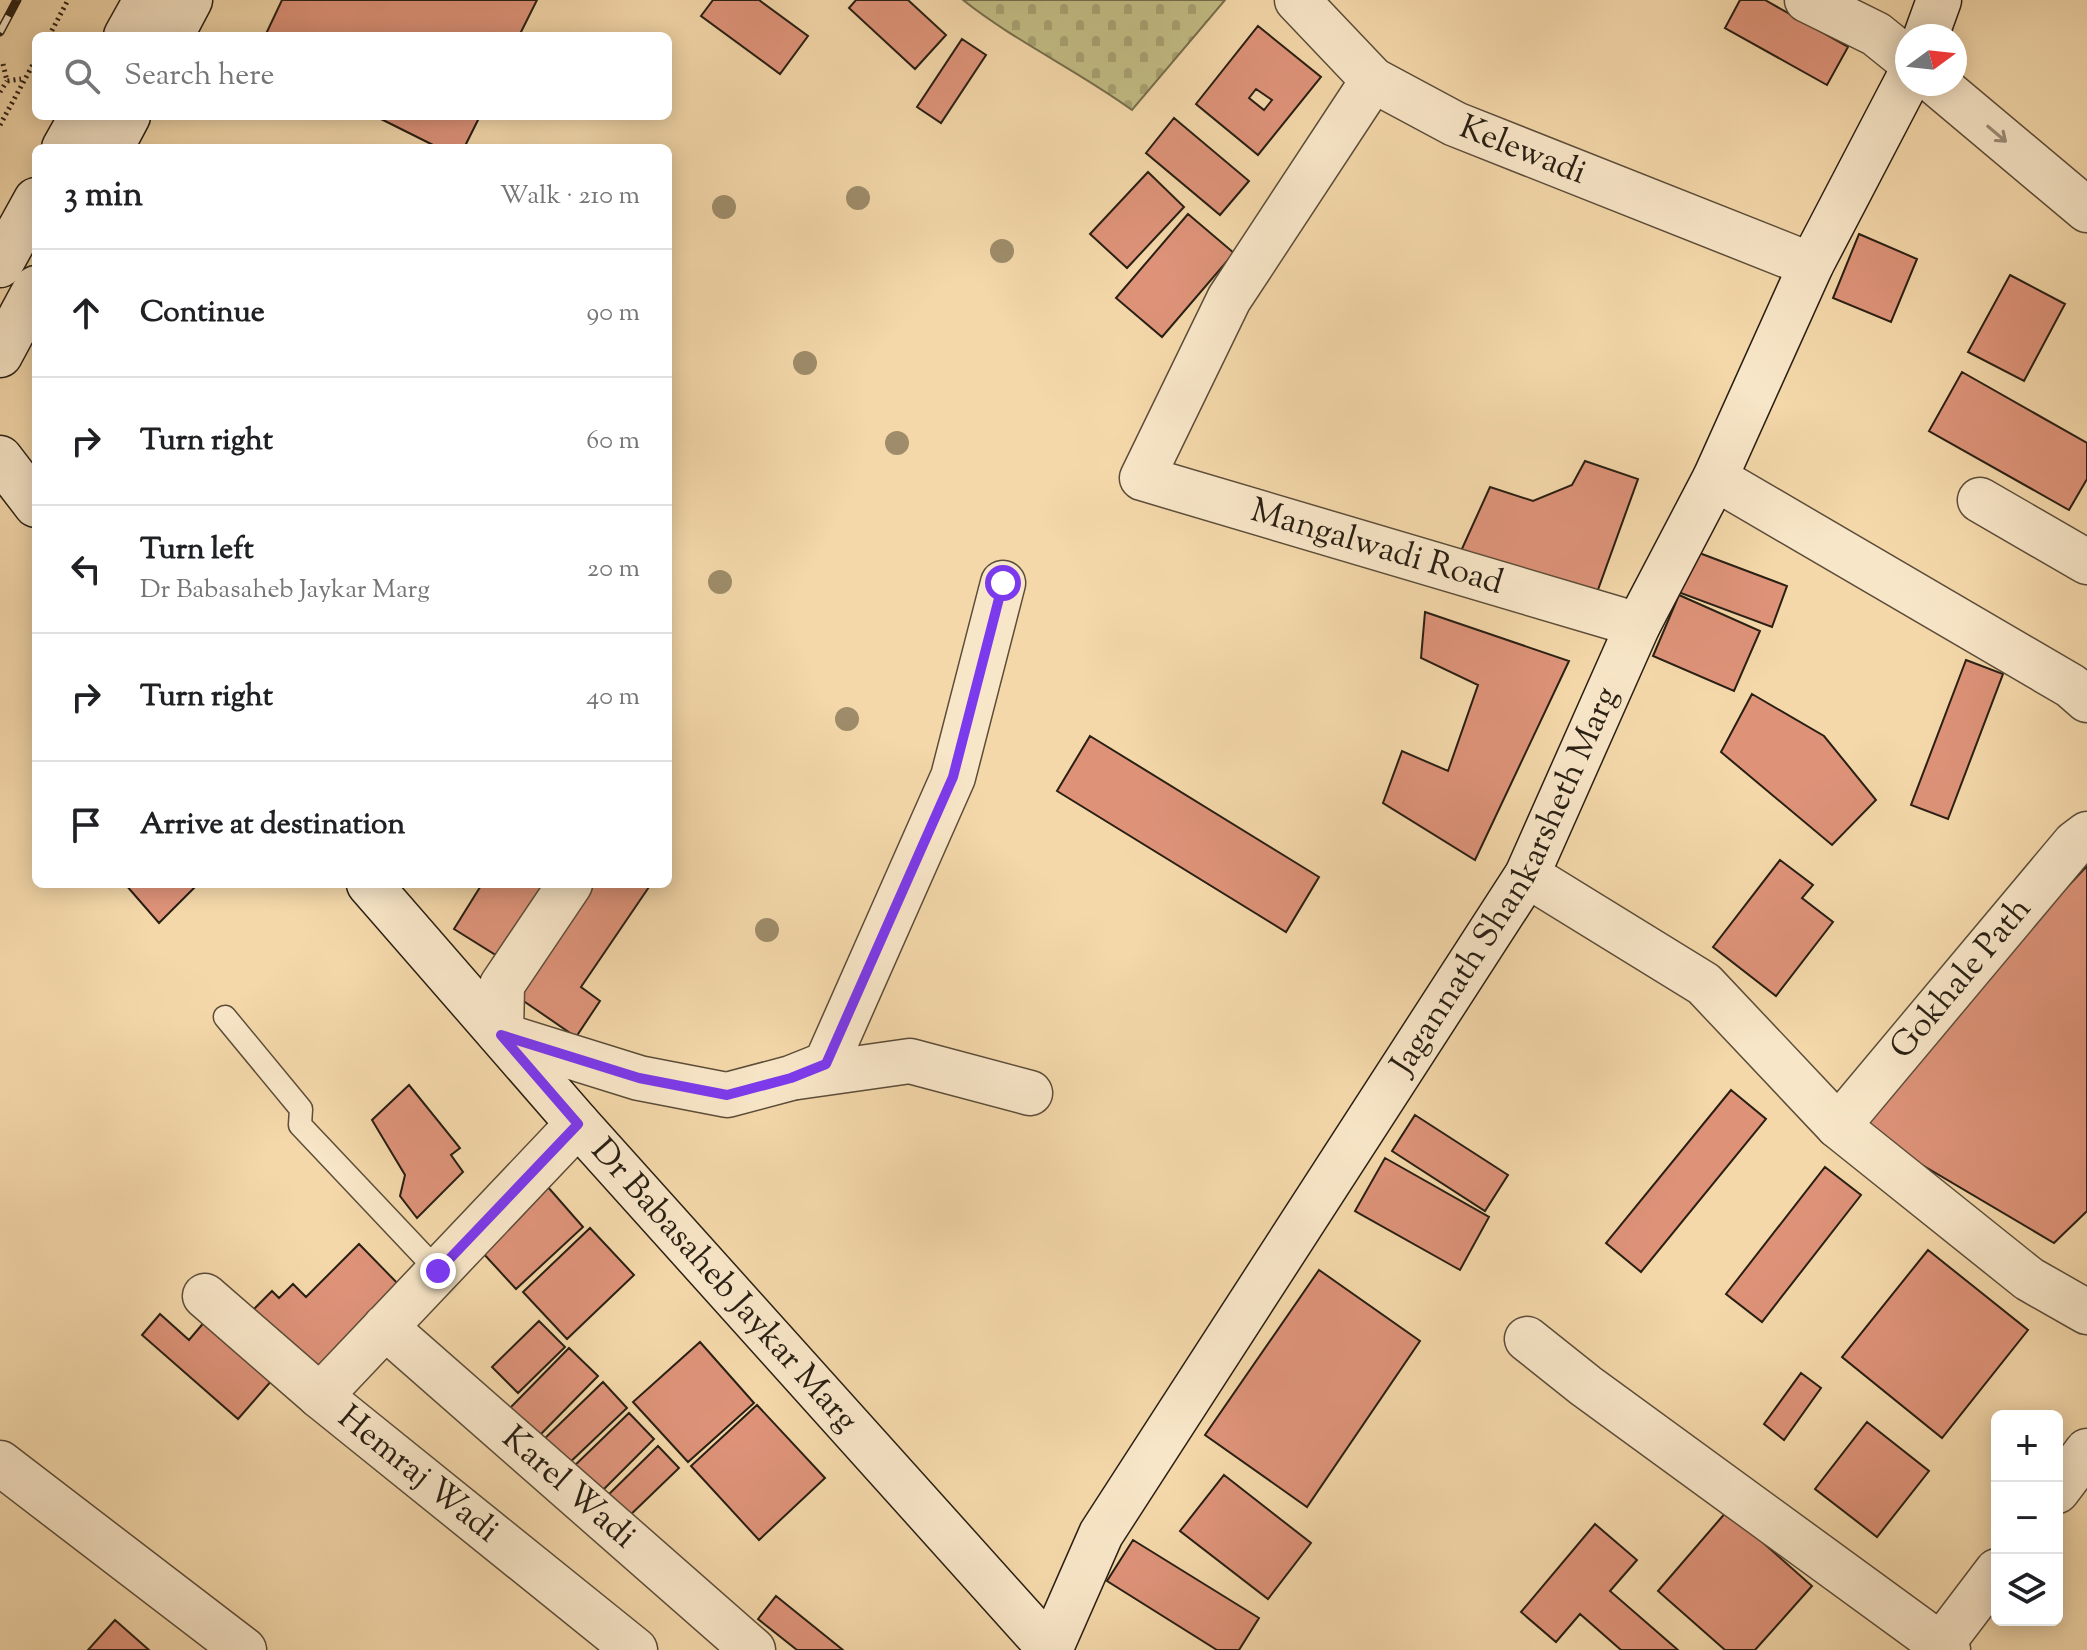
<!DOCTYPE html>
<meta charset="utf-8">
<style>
:root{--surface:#fff;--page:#f6f6f6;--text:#202124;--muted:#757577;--line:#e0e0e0}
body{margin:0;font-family:"Sorts Mill Goudy",serif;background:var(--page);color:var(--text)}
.controls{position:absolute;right:24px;bottom:24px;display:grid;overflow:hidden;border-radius:12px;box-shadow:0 4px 20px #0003}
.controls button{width:72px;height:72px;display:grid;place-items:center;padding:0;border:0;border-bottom:2px solid var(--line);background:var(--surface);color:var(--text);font:40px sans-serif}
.compass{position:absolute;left:1895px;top:24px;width:72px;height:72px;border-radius:50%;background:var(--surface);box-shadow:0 4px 20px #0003;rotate:75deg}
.stop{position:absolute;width:24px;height:24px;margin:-18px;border:6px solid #7c3aed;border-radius:50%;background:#fff}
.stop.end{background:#7c3aed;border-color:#fff;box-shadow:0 2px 8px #0008}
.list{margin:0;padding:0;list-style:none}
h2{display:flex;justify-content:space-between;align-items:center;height:104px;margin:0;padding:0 32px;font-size:34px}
h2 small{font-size:26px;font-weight:400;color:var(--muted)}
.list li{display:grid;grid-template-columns:52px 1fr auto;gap:24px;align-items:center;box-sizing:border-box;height:128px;padding:0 32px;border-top:2px solid var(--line)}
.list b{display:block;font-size:30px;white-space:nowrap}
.list p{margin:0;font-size:26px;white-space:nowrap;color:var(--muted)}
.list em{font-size:26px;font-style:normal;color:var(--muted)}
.icon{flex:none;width:44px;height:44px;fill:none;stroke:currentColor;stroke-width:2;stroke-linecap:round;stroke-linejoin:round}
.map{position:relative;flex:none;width:2087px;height:1650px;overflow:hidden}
.search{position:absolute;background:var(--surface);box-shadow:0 4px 20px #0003;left:32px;top:32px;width:640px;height:88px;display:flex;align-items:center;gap:20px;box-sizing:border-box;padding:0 28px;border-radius:12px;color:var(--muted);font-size:30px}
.panel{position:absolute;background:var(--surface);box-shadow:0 4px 20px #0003;left:32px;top:144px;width:640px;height:744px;border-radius:12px}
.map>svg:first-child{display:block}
</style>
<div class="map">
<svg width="2087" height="1650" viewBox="0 0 2087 1650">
<defs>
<pattern id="cemetery-stones" width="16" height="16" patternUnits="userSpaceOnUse" patternTransform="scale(2)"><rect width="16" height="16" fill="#c2bc84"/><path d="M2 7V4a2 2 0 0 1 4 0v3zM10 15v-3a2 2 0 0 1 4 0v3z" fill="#a7a171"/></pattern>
</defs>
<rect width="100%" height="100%" fill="#f4d8aa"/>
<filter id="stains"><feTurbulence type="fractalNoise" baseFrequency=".0025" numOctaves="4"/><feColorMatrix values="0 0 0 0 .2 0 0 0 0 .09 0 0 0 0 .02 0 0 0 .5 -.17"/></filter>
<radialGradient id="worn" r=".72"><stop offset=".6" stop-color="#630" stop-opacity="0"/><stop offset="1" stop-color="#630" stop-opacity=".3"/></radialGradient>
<!-- cemetery -->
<path fill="url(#cemetery-stones)" stroke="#766e4c" stroke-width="2" d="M963 0H1225L1132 110C1077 70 1016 42 963 0Z"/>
<!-- building -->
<path fill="#de9379" stroke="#291f13" stroke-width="2" fill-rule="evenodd" d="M282 0H537L519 36H265Z
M713 0H759L808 36 780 74 701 16Z
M856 0H908L946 35 915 69 849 8Z
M1740 0H1765L1848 47 1827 85 1725 28Z
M1258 26 1321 77 1258 155 1196 104ZM1256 89 1272 100 1264 110 1249 98Z
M962 39 986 55 941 123 917 107Z
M375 116H480L464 148H439Z
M1174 118 1249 181 1220 215 1146 153Z
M1148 172 1184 207 1127 268 1090 234Z
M1188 214 1234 253 1162 337 1116 298Z
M1859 234 1917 259 1891 322 1833 298Z
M2010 275 2065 304 2024 381 1968 352Z
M1962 372 2087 443V479L2069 510 1929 431Z
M1585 461 1638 479 1595 598 1461 551 1490 487 1533 501 1572 485Z
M1694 551 1787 586 1772 627 1678 592Z
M1679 595 1760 631 1734 691 1653 656Z
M1425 612 1569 661 1475 860 1383 803 1402 751 1448 771 1478 685 1421 658Z
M1966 660 2003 674 1948 819 1911 805Z
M1752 694 1824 736 1876 800 1832 845 1721 752Z
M1090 736 1319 877 1286 932 1057 791Z
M1780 860 1813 885 1802 898 1833 922 1776 996 1713 947Z
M2087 866V1211L2054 1243 1846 1120Z
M125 884H198L159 923Z
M482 884H556L507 962 454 929Z
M577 884H651L581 987 600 1001 576 1037 506 989Z
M409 1085 460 1148 451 1155 463 1172 417 1218 400 1196 405 1175 372 1120Z
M1731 1090 1766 1119 1641 1272 1606 1243Z
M1415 1115 1508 1175 1485 1211 1392 1151Z
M1385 1158 1489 1217 1460 1270 1355 1211Z
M1825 1167 1861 1195 1762 1322 1726 1294Z
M540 1178 583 1227 516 1289 471 1240Z
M590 1228 634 1275 567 1339 523 1292Z
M359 1244 405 1291 315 1382 248 1315 272 1291 279 1298 293 1284 306 1297Z
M1928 1250 2028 1330 1942 1438 1842 1357Z
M1319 1270 1420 1341 1307 1507 1205 1435Z
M160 1314 189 1340 206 1320 273 1379 238 1419 142 1335Z
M539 1321 565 1347 518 1393 492 1367Z
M700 1342 754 1403 688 1462 633 1402Z
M569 1348 598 1376 539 1436 510 1408Z
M1801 1373 1821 1388 1784 1440 1764 1424Z
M603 1382 627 1408 565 1467 541 1442Z
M757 1405 825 1478 759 1540 691 1466Z
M629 1413 654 1439 595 1498 569 1471Z
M1867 1422 1929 1471 1877 1537 1815 1489Z
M658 1446 679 1468 624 1521 603 1500Z
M1224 1475 1311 1543 1268 1599 1180 1531Z
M1727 1511 1812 1586 1755 1650H1725L1658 1591Z
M1595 1524 1637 1560 1610 1591 1678 1650H1621L1580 1614 1556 1642 1521 1612Z
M1133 1540 1259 1618 1239 1650H1217L1107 1581Z
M776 1596 843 1650H797L758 1619Z
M115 1620 149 1650H88Z"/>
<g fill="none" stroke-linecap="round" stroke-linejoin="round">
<defs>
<path id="lane" d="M225 1017 301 1109 300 1125 438 1271"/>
<g id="street">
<path id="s1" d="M1297 0 1373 80 1455 124 1811 265"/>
<path d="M1807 0 1876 34 1907 59"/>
<path id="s2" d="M1373 80 1229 299 1142 478 1638 625"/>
<path d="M1937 84 2087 210"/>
<path d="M1715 478 2071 686 2087 700"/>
<path d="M1980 500 2087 562"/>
<path d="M1527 875 1704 984 1838 1126 2029 1279 2087 1312"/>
<path d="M570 884 502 985 501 1035 639 1078 727 1095 791 1078 826 1064 953 777 1003 583"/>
<path d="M797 1077 910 1061 1030 1093"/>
<path id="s3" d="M1838 1126 2075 843 2087 834"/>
<path id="s4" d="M205 1296 320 1396 635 1650"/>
<path id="s5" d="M385 1327 753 1650"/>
<path d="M1527 1339 1586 1386 1948 1650"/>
<path d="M320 1396 578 1124"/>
<path d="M0 1463 244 1650"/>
<path d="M2057 1491 2087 1451"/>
<path d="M1937 1650 1997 1571"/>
</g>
<g id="secondary">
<path d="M126 36 146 0"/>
<path d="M171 36 190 0"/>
<path d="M1926 36 1939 0"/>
<path d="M64 148 82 116"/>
<path d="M111 148 128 116"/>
<path d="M0 265 36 200"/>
<path d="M0 355 36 288"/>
<path d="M0 458 36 505"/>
<path id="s6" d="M369 884 578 1124 1051 1650"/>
<path id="s7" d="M1050 1650 1101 1534 1527 875 1638 625 1715 478 1811 265 1907 81"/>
</g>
</defs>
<!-- lane casing -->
<use href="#lane" stroke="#5c4d39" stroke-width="25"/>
<!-- street casing -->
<use href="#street" stroke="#5c4d39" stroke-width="47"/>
<!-- secondary casing -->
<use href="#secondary" stroke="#291f13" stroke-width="47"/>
<!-- path -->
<path stroke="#291f13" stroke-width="5" stroke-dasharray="2 4" stroke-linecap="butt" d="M49 36 68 0
M3 64 7 81 21 79
M0 92 7 81
M0 125 36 59"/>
<!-- lane -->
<use href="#lane" stroke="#f8e6c8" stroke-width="22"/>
<!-- street -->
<use href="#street" stroke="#f8e6c8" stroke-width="44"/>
<!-- secondary -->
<use href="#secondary" stroke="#f8e6c8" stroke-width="44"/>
<defs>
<path id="rail" d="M0 32 17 0"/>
</defs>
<!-- rail casing -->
<use href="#rail" stroke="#291f13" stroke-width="9"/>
<!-- rail -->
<use href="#rail" stroke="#f8e6c8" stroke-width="6" stroke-dasharray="18" stroke-linecap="butt"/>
</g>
<!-- trees -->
<g fill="#9e8c6a">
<circle cx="858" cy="198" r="12"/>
<circle cx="724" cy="207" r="12"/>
<circle cx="1002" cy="251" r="12"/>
<circle cx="805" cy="363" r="12"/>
<circle cx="897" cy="443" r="12"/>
<circle cx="720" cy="582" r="12"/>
<circle cx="847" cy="719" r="12"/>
<circle cx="767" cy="930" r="12"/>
</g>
<!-- one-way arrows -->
<defs><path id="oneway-shaft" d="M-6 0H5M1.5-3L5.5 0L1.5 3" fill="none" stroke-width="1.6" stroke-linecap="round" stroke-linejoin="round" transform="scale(2)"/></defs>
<use stroke="#9b8c77" href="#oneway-shaft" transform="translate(1997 134) rotate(40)"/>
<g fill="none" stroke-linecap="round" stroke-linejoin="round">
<!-- route -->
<path stroke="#7c3aed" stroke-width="10" d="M438 1271 578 1124 501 1035 639 1078 727 1095 791 1078 826 1064 953 777 1003 583"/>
</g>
<g text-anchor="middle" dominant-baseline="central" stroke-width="7" stroke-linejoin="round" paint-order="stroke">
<!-- street labels -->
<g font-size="34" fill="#291f13" stroke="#f8e6c8">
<text stroke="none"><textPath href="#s1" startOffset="276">Kelewadi</textPath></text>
<text stroke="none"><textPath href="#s2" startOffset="706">Mangalwadi Road</textPath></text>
<text stroke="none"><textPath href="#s7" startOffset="896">Jagannath Shankarsheth Marg</textPath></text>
<text stroke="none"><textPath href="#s3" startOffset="192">Gokhale Path</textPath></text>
<text stroke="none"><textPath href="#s6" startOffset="536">Dr Babasaheb Jaykar Marg</textPath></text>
<text stroke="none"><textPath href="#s4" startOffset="278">Hemraj Wadi</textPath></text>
<text stroke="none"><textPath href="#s5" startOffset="244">Karel Wadi</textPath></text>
</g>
</g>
<rect width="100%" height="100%" filter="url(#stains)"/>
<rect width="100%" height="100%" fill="url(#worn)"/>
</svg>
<div class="controls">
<button>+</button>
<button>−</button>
<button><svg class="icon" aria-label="layers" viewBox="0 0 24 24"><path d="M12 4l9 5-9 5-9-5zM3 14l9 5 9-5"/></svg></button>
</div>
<svg class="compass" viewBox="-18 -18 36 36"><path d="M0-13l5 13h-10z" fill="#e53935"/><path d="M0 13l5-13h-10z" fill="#757577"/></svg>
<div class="stop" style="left:1003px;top:583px"></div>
<div class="stop end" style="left:438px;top:1271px"></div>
<div class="search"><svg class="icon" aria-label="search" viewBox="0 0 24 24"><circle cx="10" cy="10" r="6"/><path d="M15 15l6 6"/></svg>Search here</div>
<section class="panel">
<h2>3 min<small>Walk · 210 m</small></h2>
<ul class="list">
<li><svg class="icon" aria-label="ahead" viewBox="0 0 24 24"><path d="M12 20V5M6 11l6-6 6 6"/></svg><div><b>Continue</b></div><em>90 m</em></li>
<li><svg class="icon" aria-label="right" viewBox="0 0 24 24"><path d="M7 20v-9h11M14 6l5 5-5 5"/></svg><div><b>Turn right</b></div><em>60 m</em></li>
<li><svg class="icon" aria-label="left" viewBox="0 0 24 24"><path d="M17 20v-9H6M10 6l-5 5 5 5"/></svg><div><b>Turn left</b><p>Dr Babasaheb Jaykar Marg</p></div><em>20 m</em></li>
<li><svg class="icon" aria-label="right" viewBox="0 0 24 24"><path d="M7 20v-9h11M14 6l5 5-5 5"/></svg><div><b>Turn right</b></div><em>40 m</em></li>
<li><svg class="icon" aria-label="arrive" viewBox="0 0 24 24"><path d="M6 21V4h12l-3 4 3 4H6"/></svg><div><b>Arrive at destination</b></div></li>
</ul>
</section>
</div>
